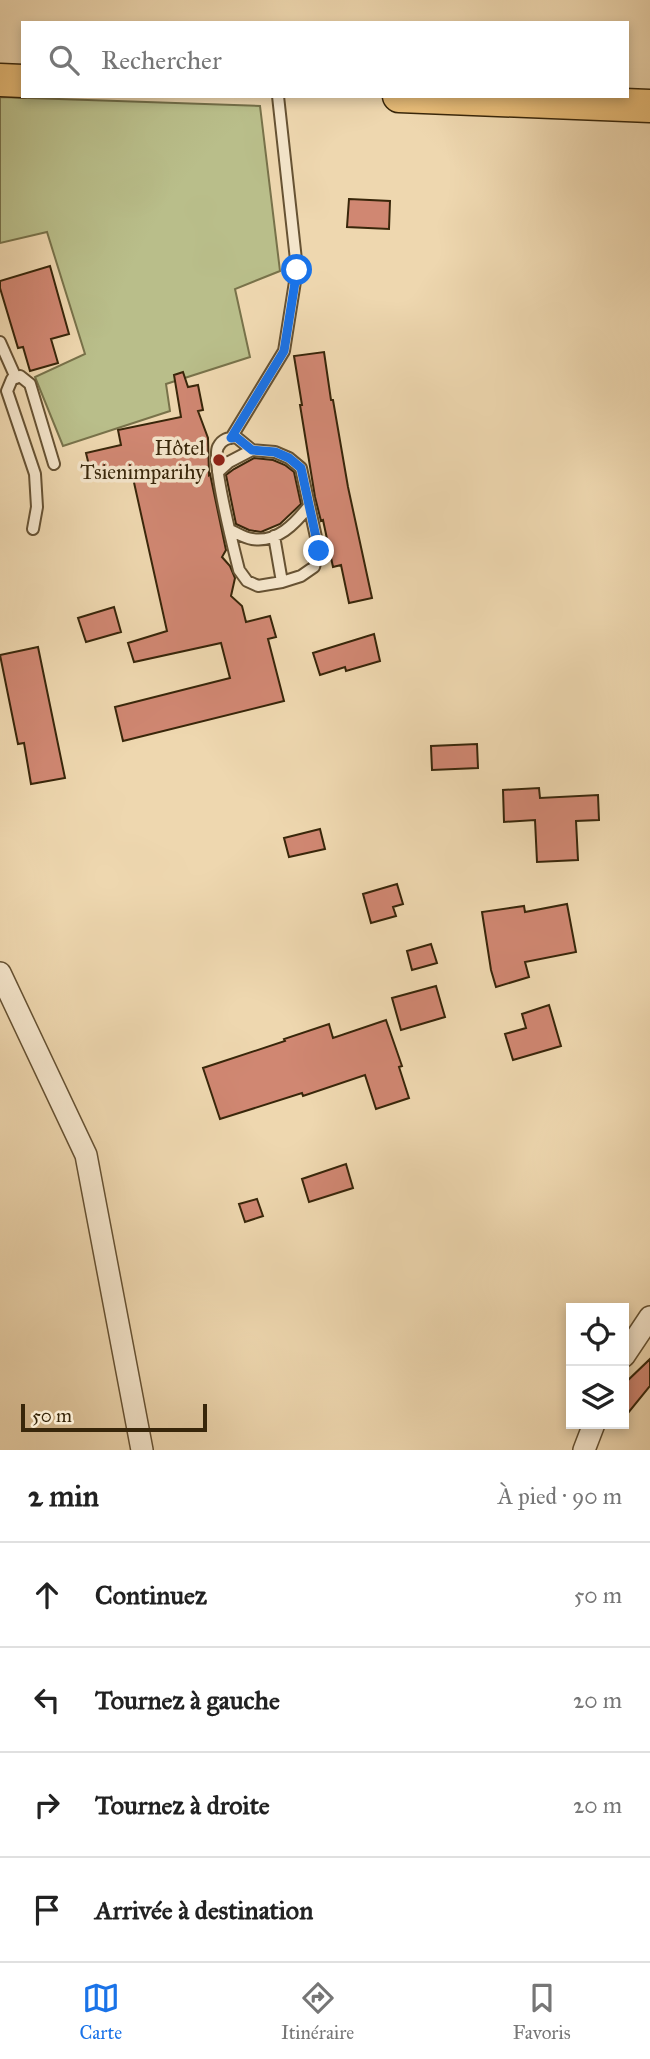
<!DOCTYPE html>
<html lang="fr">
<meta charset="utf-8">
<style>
:root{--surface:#fff;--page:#f6f6f6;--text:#222;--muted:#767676;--line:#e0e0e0;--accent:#1a73e8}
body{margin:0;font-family:"IM FELL Great Primer",serif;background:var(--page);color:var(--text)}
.controls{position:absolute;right:21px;bottom:21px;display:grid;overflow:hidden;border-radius:0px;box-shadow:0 4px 10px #0003}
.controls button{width:63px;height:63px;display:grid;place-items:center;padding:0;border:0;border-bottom:2px solid var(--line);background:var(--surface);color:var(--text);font:35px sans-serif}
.scale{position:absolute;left:21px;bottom:18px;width:186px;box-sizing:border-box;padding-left:7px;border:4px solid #38260a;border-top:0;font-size:19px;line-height:24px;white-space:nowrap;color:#38260a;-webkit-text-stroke:5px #f4e5cb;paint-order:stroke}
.stop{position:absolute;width:21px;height:21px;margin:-16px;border:5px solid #1a73e8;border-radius:50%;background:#fff}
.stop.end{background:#1a73e8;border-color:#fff;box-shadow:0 2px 7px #0008}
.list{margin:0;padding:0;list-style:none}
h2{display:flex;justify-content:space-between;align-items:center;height:91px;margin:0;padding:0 28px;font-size:30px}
h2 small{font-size:23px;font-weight:400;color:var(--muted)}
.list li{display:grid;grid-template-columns:46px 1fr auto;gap:21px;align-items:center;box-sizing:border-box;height:105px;padding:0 28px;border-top:2px solid var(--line)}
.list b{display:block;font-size:26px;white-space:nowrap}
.list em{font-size:23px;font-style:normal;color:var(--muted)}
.icon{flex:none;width:38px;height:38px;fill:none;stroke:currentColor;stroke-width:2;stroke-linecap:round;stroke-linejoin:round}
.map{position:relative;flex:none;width:650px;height:1450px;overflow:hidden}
.search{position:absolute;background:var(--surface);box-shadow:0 4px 10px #0003;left:21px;right:21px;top:21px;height:77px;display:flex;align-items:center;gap:18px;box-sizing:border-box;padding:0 24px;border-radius:0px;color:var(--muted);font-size:26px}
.sheet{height:511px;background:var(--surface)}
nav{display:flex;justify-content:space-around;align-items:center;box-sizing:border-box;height:98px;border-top:2px solid var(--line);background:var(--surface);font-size:19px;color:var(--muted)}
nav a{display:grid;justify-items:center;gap:4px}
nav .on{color:var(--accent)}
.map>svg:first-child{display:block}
</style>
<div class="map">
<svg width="650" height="1450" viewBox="0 0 650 1450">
<rect width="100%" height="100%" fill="#eed7af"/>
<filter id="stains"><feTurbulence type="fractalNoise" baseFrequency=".00286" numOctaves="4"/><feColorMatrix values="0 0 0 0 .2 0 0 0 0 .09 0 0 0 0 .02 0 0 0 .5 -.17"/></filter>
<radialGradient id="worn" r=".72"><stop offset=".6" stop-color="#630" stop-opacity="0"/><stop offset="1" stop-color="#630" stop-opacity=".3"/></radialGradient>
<!-- green -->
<path fill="#b9be8a" stroke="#78724a" stroke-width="2" d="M0 97 260 106 280 271 235 289 250 357 166 384 170 411 63 446 35 377 85 354 47 232 0 243Z"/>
<!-- building -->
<path fill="#d08772" stroke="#38260a" stroke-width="2" d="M349 199 390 201 389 229 347 227Z
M50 266 69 334 51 339 58 363 30 371 23 347 18 348 0 288V281Z
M324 352 331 400H333L348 487 372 598 349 603 341 565 333 567 323 520 321 521 315 497 300 405H302L294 356Z
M183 372 188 387 198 385 203 410 198 411 208 438 209 475 210 474 226 550 222 557 230 566 235 578 231 596 242 606 246 622 270 616 276 637 268 639 284 701 123 741 115 707 230 678 221 643 134 662 128 643 167 631 131 469 92 478 86 453 121 445 118 430 181 417 174 375Z
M254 458 273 460 285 465 294 472 301 504 280 524 261 532 249 530 236 524 226 475 234 469Z
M114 607 121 632 86 642 78 618Z
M374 634 380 661 346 671 345 667 320 675 313 653Z
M38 647 65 778 31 784 24 743 18 744 0 655Z
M477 744 478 768 432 770 431 746Z
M539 788 540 798 598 795 599 820 576 821 578 860 537 862 535 820 504 822 503 790Z
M320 829 325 849 289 857 284 838Z
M397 884 403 904 393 907 396 916 371 923 363 894Z
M567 904 576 952 525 962 529 977 496 987 491 970 482 912 524 906 525 912Z
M431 944 437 963 412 970 407 951Z
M436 986 445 1017 401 1030 392 998Z
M549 1005 561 1046 513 1060 505 1034 526 1028 522 1014Z
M386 1020 402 1066 399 1067 409 1098 376 1109 365 1075 303 1096 302 1093 220 1119 203 1068 285 1041 284 1039 329 1024 333 1038Z
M346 1164 353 1188 309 1202 302 1179Z
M257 1199 263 1216 245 1222 239 1204Z
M650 1359V1386L624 1418V1384Z"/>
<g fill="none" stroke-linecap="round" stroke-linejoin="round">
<defs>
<path id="service" d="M0 342 16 378
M231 438 284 351 297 269 278 96
M218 472 229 462 252 450 275 452 289 458 301 468 319 551 314 567 301 576 282 582 258 586 247 581 239 570C234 550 211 461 218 447 222 439 228 438 236 437L252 450
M33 529 37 507 35 474 7 391 12 379 20 376 30 384 54 464
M230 530C237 533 244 538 252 539 277 543 295 524 309 506
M274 536 282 582"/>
<path id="minor" d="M0 973 86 1155 142 1450
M624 1356 650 1317
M584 1450 594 1424"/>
<path id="primary" d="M0 80 23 81
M399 96 650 106"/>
</defs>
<!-- service casing -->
<use href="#service" stroke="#665233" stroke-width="14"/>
<!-- minor casing -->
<use href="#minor" stroke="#665233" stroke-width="24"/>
<!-- primary casing -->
<use href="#primary" stroke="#38260a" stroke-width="35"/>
<!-- service -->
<use href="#service" stroke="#f4e5cb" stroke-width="10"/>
<!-- minor -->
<use href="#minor" stroke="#f4e5cb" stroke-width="21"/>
<!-- primary -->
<use href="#primary" stroke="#e7bc78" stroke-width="32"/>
</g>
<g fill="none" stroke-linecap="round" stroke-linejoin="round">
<!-- route -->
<path stroke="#1a73e8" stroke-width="9" d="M297 270 284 351 231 438 236 437 252 450 275 452 289 458 301 468 319 551"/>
</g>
<!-- markers -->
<circle fill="#8f2418" stroke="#f4e5cb" stroke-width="2.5" cx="219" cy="460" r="7"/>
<g text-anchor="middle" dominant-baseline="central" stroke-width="7" stroke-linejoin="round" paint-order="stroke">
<!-- poi labels -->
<g font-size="21" fill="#38260a" stroke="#f4e5cb" text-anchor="end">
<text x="205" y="448">Hôtel<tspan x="205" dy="24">Tsienimparihy</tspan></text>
</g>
</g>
<rect width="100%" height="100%" filter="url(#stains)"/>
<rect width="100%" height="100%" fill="url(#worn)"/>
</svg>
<div class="controls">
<button><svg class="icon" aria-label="locate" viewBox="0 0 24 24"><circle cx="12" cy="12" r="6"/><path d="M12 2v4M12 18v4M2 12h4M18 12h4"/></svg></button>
<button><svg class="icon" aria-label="layers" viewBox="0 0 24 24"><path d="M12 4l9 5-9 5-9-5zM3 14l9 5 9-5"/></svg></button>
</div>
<div class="scale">50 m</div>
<div class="stop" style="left:297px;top:270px"></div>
<div class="stop end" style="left:319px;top:551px"></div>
<div class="search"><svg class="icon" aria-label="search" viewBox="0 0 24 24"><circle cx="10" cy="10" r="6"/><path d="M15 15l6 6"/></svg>Rechercher</div>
</div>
<section class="sheet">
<h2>2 min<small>À pied · 90 m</small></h2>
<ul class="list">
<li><svg class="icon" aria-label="ahead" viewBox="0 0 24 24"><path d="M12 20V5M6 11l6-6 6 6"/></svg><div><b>Continuez</b></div><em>50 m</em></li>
<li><svg class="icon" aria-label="left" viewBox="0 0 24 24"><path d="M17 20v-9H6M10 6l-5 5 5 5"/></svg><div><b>Tournez à gauche</b></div><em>20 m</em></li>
<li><svg class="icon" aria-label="right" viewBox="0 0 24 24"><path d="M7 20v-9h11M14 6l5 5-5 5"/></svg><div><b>Tournez à droite</b></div><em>20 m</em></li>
<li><svg class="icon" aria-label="arrive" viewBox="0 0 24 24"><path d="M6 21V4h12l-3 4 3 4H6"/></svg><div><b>Arrivée à destination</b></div></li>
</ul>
</section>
<nav>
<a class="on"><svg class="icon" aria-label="map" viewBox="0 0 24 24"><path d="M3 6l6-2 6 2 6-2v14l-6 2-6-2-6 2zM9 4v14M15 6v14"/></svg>Carte</a>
<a><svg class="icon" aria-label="directions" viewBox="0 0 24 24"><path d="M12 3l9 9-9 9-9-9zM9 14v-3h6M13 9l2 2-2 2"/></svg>Itinéraire</a>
<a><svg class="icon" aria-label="saved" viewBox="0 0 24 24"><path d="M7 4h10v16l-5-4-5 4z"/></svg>Favoris</a>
</nav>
